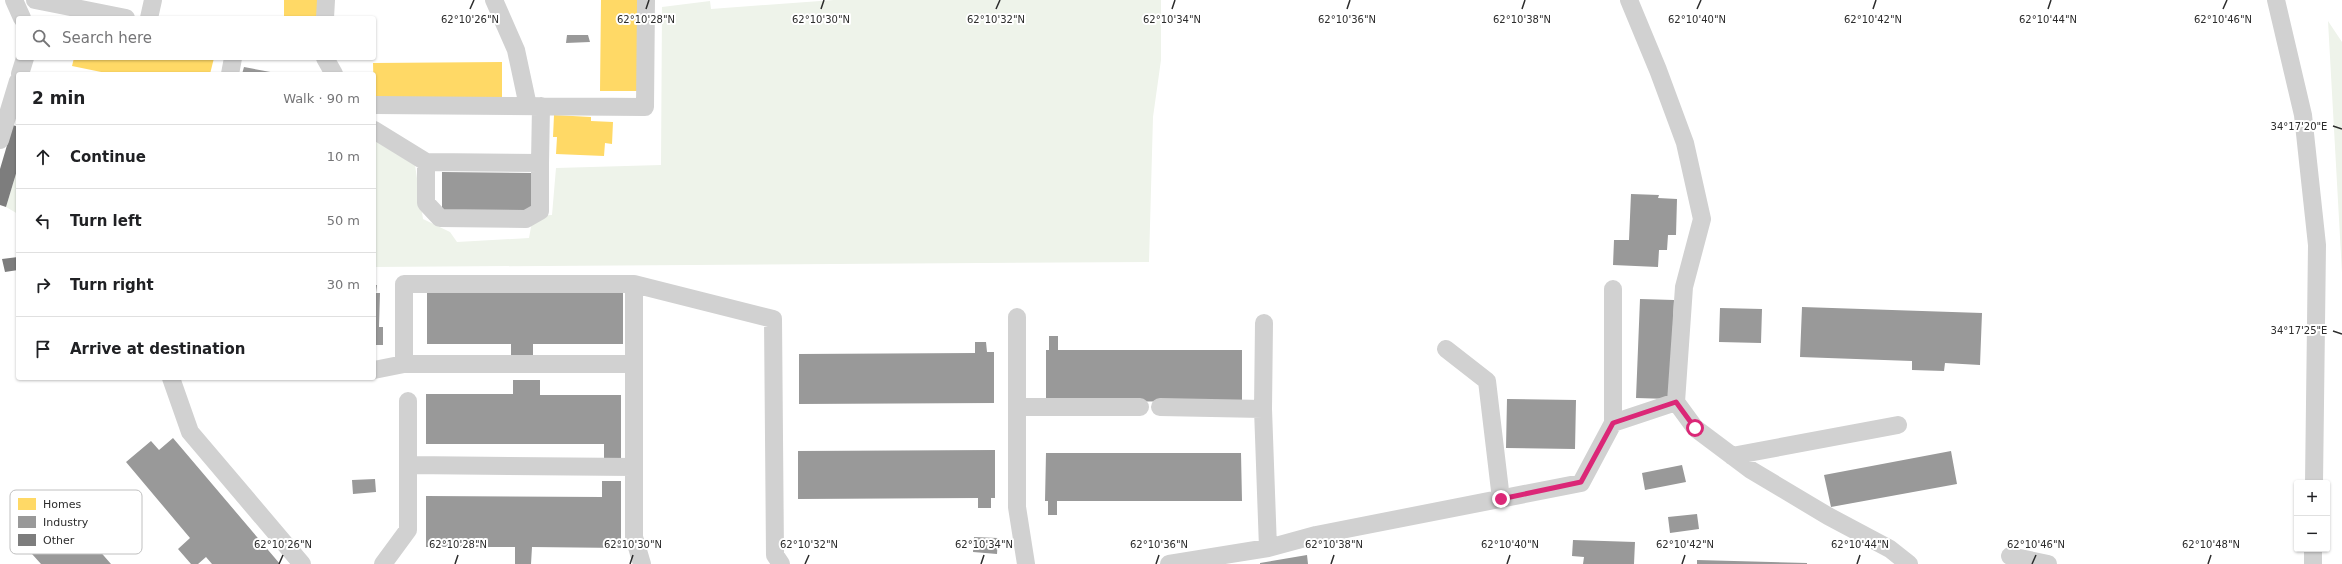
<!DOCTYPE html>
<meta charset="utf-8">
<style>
:root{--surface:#fff;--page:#f2f2f2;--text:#202124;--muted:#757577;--line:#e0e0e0}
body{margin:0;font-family:"DejaVu Sans",sans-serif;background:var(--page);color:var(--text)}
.controls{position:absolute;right:12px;bottom:12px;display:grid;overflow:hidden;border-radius:4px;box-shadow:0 1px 3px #0004}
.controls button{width:36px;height:36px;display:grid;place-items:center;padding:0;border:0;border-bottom:1px solid var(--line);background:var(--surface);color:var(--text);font:20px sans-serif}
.stop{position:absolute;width:12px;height:12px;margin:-9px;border:3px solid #db2777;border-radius:50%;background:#fff}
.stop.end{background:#db2777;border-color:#fff;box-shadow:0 1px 4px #0008}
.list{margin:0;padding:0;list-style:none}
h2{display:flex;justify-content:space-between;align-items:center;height:52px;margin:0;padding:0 16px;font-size:17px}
h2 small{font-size:13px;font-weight:400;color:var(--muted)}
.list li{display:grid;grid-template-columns:26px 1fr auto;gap:12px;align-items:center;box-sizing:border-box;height:64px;padding:0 16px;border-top:1px solid var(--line)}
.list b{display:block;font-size:15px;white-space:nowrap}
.list em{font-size:13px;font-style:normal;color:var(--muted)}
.icon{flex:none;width:22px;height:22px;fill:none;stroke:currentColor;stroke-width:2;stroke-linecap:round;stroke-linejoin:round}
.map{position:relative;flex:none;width:2342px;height:564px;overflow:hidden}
.search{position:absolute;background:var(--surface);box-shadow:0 1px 3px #0004;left:16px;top:16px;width:360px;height:44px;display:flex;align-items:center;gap:10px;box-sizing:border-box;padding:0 14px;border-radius:4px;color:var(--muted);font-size:15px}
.panel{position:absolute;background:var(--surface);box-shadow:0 1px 3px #0004;left:16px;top:72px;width:360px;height:308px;border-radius:4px}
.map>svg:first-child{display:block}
</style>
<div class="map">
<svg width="2342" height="564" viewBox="0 0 2342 564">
<rect width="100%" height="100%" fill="#fff"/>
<!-- green -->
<path fill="#eef3ea" d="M834 0H1161V60L1153 117 1149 262 374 267V139L415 165 423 219 450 232 457 242 529 238 533 216 552 215 556 168 661 165 662 7 710 1 711 9Z
M2328 21 2342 42V273Z
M18 167V214L6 207Z"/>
<!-- homes -->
<path fill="#ffd966" d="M284 0H319V18H284Z
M601 0H639L638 91H600Z
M74 58H214L210 74H111L72 66Z
M502 62V99L374 101 373 63Z
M554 115 591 117V121L613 122 612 144 605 143 604 156 556 154 557 137H553Z"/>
<!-- industry -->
<path fill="#999" d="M567 35H588L590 42 566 43Z
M244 67 276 73V74H242Z
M442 172 533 173V211L442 210Z
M1631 194 1659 195 1658 198 1677 199 1676 235H1668L1667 250H1659L1658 267 1613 265 1614 240H1629Z
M374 285H377L376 293H380L379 327H383V345H374Z
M427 292H623V344H533V357H511V344H427Z
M1640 299 1674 300 1670 399 1636 398Z
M1802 307 1982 313 1980 365 1945 363 1944 371 1912 370V361L1800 357Z
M1720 308 1762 309 1761 343 1719 342Z
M1049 336H1058V350H1242V401L1046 402V350H1049Z
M975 342H986L987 352H994V403L799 404V354L975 353Z
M513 380H540V395H621V461H604V444H426V394H513Z
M1507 399 1576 400 1575 449 1506 448Z
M173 438 280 564H212L206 557 198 564H191L178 549 190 538 126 462 151 441 159 450Z
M995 450V498H991V508H978V498L798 499V451Z
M1951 451 1957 484 1831 507 1824 475Z
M1046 453H1241L1242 501H1057V515H1048V501H1045Z
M1682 465 1686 482 1645 490 1642 473Z
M375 479 376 492 353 494 352 480Z
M602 481H621V548L532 547 531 564H515V547H426V496L602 497Z
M42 505 53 518 63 509 111 564H41L23 544 34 534 23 521Z
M1697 514 1699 529 1670 533 1668 517Z
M974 537 998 538 997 554 973 552Z
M1573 540 1635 542 1634 564H1583L1584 557 1572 556Z
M1307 555 1308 564H1260V563Z
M1697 560 1807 563V564H1697Z"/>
<!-- building -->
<path fill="#7d7d7d" d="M13 125 18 127V167L6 207 0 205V169Z
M18 257V270L5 272 2 259Z"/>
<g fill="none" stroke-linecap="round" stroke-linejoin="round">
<!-- minor -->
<path stroke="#d1d1d1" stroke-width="18" d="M14 0 22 18
M35 0 126 18
M494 0 516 50 528 106
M1629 0 1658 70 1685 143 1702 219 1684 287 1676 402 1695 428 1751 470 1828 516 1890 549 1909 564
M2276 0 2303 115 2317 245 2314 483
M149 18 153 0
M325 18 326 0
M325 58 334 74
M20 74 25 58
M230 74 233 58
M374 105 645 107 646 0
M374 130 426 162 540 163 541 106
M0 140 18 81
M426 162V203L440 218 526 219 540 211V163
M634 284V537L642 564
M1613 289V423L1676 402
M1017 317V507L1026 564
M1264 323 1263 409 1268 548
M1446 349 1487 381 1501 499
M634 364H404V284H634L773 319 775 555 781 564
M374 370 404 364
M171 378 190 432 302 564
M1017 407H1140
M1160 407 1263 409
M1732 456 1898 425
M408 465 634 467
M2313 549V564
M2010 556 2048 564
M383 564 408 530V401
M1169 564 1268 548 1316 535 1581 483 1613 423"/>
</g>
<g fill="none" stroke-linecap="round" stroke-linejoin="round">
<!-- route -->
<path stroke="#db2777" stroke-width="5" d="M1501 499 1581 482 1613 423 1676 402 1695 428"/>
</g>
<!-- ticks -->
<path fill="none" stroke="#2c2c2c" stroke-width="1.5" d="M470 9 474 0M646 9 649 0M821 9 824 0M996 9 1000 0M1172 9 1175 0M1347 9 1350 0M1522 9 1525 0M1697 9 1701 0M1873 9 1876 0M2048 9 2051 0M2223 9 2227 0M2333 126 2342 129M2333 331 2342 334M279 564 283 555M455 564 458 555M630 564 633 555M805 564 809 555M981 564 984 555M1156 564 1159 555M1331 564 1334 555M1507 564 1510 555M1682 564 1685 555M1857 564 1860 555M2032 564 2036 555M2208 564 2211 555"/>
<!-- legend -->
<rect x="10" y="490" width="132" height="64" rx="6" fill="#fff" stroke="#c0c0c0" stroke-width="1"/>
<rect x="18" y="498" width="18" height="12" fill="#ffd966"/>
<rect x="18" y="516" width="18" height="12" fill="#999"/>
<rect x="18" y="534" width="18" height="12" fill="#7d7d7d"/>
<g font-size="11" fill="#2c2c2c">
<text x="43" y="508">Homes</text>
<text x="43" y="526">Industry</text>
<text x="43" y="544">Other</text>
</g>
<g font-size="10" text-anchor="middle" fill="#2c2c2c" stroke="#fff" stroke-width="4" stroke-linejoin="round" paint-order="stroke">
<text x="646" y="23">62°10'28"N</text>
<text x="996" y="23">62°10'32"N</text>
<text x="2223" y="23">62°10'46"N</text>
<text x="470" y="23">62°10'26"N</text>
<text x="821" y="23">62°10'30"N</text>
<text x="1172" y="23">62°10'34"N</text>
<text x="1347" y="23">62°10'36"N</text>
<text x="1522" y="23">62°10'38"N</text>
<text x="1697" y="23">62°10'40"N</text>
<text x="1873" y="23">62°10'42"N</text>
<text x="2048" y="23">62°10'44"N</text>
<text x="2299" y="130">34°17'20"E</text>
<text x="2299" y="334">34°17'25"E</text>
<text x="283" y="548">62°10'26"N</text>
<text x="458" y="548">62°10'28"N</text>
<text x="633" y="548">62°10'30"N</text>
<text x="809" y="548">62°10'32"N</text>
<text x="984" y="548">62°10'34"N</text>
<text x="1159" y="548">62°10'36"N</text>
<text x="1334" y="548">62°10'38"N</text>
<text x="1510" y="548">62°10'40"N</text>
<text x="1685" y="548">62°10'42"N</text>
<text x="1860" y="548">62°10'44"N</text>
<text x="2036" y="548">62°10'46"N</text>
<text x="2211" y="548">62°10'48"N</text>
</g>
</svg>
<div class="controls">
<button>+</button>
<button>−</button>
</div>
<div class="stop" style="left:1695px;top:428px"></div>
<div class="stop end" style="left:1501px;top:499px"></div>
<div class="search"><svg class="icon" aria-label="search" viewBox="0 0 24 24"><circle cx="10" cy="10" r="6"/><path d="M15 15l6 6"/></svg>Search here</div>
<section class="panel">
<h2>2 min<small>Walk · 90 m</small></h2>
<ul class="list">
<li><svg class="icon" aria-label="ahead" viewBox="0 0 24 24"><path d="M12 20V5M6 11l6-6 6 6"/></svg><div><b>Continue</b></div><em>10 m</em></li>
<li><svg class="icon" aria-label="left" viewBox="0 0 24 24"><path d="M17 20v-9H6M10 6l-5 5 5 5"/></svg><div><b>Turn left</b></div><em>50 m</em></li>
<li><svg class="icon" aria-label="right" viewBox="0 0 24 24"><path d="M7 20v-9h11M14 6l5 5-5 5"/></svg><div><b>Turn right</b></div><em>30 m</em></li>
<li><svg class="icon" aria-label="arrive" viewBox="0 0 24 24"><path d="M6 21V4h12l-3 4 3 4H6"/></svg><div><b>Arrive at destination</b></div></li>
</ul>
</section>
</div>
